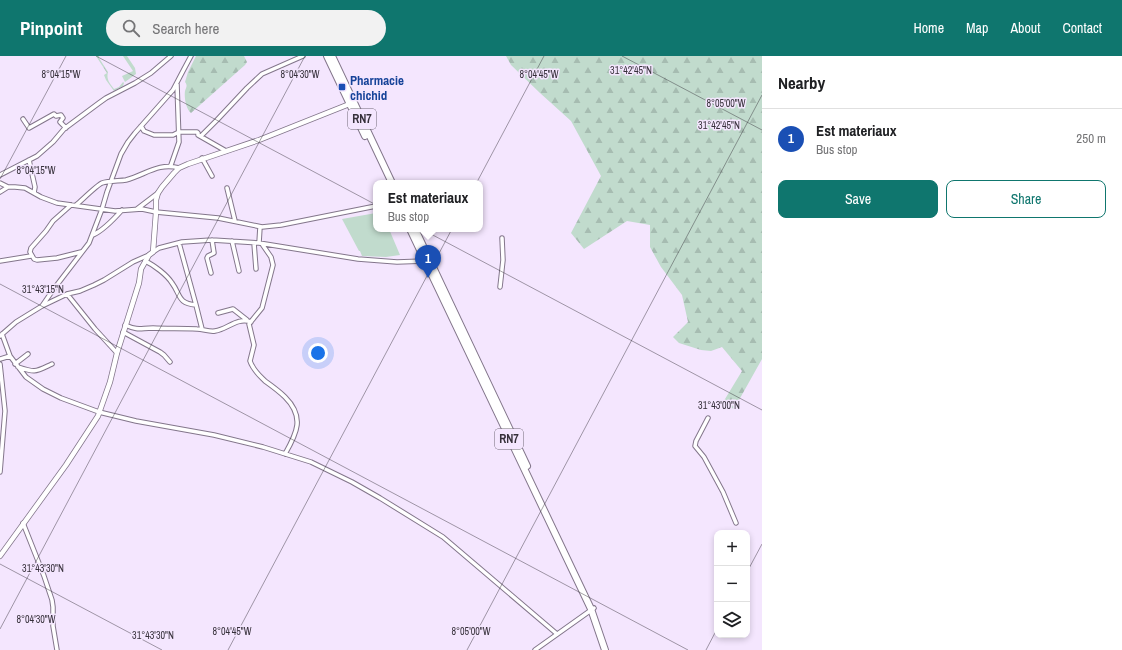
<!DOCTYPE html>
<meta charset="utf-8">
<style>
:root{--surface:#fff;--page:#f2f2f2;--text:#202124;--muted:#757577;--line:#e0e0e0;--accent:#0f766e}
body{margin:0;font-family:"Archivo Narrow",sans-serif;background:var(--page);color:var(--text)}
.controls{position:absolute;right:12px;bottom:12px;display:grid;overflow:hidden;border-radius:8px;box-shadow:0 2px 6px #0003}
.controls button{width:36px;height:36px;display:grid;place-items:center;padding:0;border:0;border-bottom:1px solid var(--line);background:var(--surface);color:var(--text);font:20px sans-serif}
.you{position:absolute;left:318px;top:297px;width:14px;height:14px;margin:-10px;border:3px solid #fff;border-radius:50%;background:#1a73e8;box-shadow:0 0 0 6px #1a73e833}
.badge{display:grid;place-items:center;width:26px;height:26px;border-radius:50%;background:var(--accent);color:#fff;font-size:13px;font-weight:700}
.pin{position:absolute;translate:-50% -33px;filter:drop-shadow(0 1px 2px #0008)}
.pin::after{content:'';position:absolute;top:21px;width:14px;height:12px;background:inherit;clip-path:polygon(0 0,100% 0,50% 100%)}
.popup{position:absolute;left:373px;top:124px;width:110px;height:52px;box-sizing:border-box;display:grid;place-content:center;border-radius:8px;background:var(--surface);filter:drop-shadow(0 1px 3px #0005);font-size:13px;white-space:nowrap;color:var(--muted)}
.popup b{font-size:15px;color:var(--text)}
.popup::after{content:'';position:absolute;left:50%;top:100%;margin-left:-8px;border:8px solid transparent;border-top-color:var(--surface)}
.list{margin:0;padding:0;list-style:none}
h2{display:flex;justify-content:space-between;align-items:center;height:52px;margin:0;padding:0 16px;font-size:17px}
h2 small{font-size:13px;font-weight:400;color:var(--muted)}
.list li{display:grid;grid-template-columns:26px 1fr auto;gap:12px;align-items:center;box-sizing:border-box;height:60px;padding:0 16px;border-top:1px solid var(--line)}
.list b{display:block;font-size:15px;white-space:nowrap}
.list p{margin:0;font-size:13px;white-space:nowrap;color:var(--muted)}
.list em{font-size:13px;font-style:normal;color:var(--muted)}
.actions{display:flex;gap:8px;padding:12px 16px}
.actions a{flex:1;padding:9px 0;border:1px solid var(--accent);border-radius:8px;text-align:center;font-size:14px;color:var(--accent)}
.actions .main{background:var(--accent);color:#fff}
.icon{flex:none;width:22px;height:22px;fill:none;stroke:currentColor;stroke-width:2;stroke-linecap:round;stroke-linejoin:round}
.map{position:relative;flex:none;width:762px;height:594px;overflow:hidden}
header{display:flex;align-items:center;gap:24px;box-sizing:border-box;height:56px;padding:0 20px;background:var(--accent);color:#fff}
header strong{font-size:19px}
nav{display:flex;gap:22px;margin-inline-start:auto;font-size:14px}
.search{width:280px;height:36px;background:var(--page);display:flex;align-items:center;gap:10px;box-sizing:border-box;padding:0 14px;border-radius:22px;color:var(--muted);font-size:15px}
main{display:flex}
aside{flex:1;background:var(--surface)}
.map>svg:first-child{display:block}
</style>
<header>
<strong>Pinpoint</strong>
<div class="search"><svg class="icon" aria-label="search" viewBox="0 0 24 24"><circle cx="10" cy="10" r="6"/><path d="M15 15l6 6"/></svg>Search here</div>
<nav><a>Home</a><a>Map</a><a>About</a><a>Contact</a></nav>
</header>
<main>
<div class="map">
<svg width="762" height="594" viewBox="0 0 762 594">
<defs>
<pattern id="forest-firs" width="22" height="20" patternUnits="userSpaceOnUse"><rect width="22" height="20" fill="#c1dbcd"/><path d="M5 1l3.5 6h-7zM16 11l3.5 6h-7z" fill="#a6bcb1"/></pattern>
</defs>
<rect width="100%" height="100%" fill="#f4e6fe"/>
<!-- green -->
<path fill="#c1dbcd" d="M376 157V173H389L400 199 386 201 362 200 360 195H359L342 163Z"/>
<!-- forest -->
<path fill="url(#forest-firs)" d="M96 0H99V2L108 16C106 24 110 27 114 33L119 31 123 26 124 27 123 30 114 35 106 24 104 19 107 17Z
M123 0H127L135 12 136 18 125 26 122 20 133 15Z
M196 0H244L247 6 245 9 191 57C186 53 184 42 185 35 186 31 188 30 185 26L188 16Z
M506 0H762V303L734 353 722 348 742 315 722 291 711 295 701 294 679 287 673 281 688 266 682 239 661 211 650 191V169L627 165 584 193 571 177 601 120 571 65 540 37 511 9Z"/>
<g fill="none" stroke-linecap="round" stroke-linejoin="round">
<defs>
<path id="street" d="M23 63 29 72 54 58 56 60 61 59 63 62 60 66 66 72
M141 70 144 75 154 79H173L179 76H197L198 77V79L226 95
M201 80 217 64 247 32 262 18 303 0
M202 102 212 120
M29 104 35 131 34 137
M171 109 179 86 177 28
M0 119 37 100 53 86 64 73 99 47 106 42 135 27 151 17 171 0
M0 127 8 131H15L25 132 41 141 57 147 115 155 142 153 156 156 218 162 262 171 281 169 376 150
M227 132 235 165
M0 136 8 131
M71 149 53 165 46 175 31 192 30 196 34 203 37 204 57 202 81 196
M76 149C81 145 97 129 102 127 108 125 119 125 126 124 145 119 159 106 179 112
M137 153 158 137
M93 179C104 174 114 163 122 154
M232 185 239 215
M179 187 196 249
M254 187 256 213
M259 187 260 171
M262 188 271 201 273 209 262 252 249 268 254 289 250 305C253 314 259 319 265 325 272 330 279 335 285 341 305 361 297 377 285 398
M153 196 159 192 182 186 212 184 259 187 358 203 397 206 425 205
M0 205 31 200
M145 205C154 209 167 219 172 227 181 239 177 247 196 249L202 273
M211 217 207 202 208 200 214 197 212 184
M500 231 503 204 502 182
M67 238 95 273 117 297
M42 250 53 234 89 187 102 153 107 136 121 98 128 86 135 77 173 34 184 13 191 0
M218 257 233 253 247 264
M125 269C139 275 140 272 153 272 167 273 182 272 197 273 203 273 209 276 215 275 228 273 237 261 251 266
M123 276 160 296 164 299 170 306
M2 278 10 300 26 321 43 333 61 342 99 356 136 365 214 379 263 391 311 406 352 426 380 442 443 481 557 578
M0 280 16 266 42 250 67 238 80 235 94 229 104 224 133 206 149 199
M0 303 10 300
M0 308 5 355 0 416
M15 308 28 298
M18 311C36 317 35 316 52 308
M708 362 696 385 695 390 704 401 723 436 736 467
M23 467 44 520 52 544 53 551V570L57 594
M535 594 594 552"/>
<path id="secondary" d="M0 500 66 409 98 360 110 326 117 297 139 227 141 213 149 199 153 196 156 156V144L158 137 162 131 174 117 179 112 188 108 259 84 352 47"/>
<path id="highway" d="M327 0 365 80
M332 0 392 127
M410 173 591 553 605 594
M415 173 527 410"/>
</defs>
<!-- street casing -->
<use href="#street" stroke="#83768b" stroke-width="5.5"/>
<!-- secondary casing -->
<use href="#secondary" stroke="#83768b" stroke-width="6"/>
<!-- highway casing -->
<use href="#highway" stroke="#83768b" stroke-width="8"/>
<!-- street -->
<use href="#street" stroke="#fff" stroke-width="3.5"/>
<!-- secondary -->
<use href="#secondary" stroke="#fff" stroke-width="4.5"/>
<!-- highway -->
<use href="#highway" stroke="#fff" stroke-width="6"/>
</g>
<!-- ticks -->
<path fill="none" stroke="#36303a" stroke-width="1" stroke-opacity="0.45" d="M96 0 762 354M622 0 762 74M0 123 66 0M0 228 688 594M0 508 162 594M747 516 762 488M0 573 305 0M228 594 544 0M467 594 762 39M706 594 717 573"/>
<!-- markers -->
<rect fill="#1a4fb4" stroke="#f4e6fe" stroke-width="1.5" x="338" y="27" width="8" height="8" rx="2"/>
<g text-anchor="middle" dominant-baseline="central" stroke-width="3" stroke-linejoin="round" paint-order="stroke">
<!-- shield labels -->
<g fill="#f4e6fe" stroke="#6f6775" stroke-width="1">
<rect x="348" y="53" width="28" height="20" rx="3"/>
<rect x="495" y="373" width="28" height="20" rx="3"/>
</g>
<g font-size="12" font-weight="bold" fill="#36303a">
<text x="362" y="63">RN7</text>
<text x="509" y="383">RN7</text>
</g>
<!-- transit labels -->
<g font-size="13" font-weight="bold" fill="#164399" stroke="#f4e6fe" text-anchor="start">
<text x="350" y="24">Pharmacie<tspan x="350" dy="15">chichid</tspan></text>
</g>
</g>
<g font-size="10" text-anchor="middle" fill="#36303a" stroke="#f4e6fe" stroke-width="3" stroke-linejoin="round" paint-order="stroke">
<text x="631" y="18">31°42'45"N</text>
<text x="61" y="22">8°04'15"W</text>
<text x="300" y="22">8°04'30"W</text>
<text x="539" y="22">8°04'45"W</text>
<text x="726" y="51">8°05'00"W</text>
<text x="719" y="73">31°42'45"N</text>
<text x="36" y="118">8°04'15"W</text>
<text x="43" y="237">31°43'15"N</text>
<text x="719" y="353">31°43'00"N</text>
<text x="43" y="516">31°43'30"N</text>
<text x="36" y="567">8°04'30"W</text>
<text x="232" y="579">8°04'45"W</text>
<text x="471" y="579">8°05'00"W</text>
<text x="153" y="583">31°43'30"N</text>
</g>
</svg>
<div class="controls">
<button>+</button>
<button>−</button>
<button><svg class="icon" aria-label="layers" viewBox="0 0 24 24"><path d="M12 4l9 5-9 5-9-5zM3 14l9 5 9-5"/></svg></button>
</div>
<div class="you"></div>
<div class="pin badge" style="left:428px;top:222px;background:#1a4fb4">1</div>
<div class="popup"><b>Est materiaux</b>Bus stop</div>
</div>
<aside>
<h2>Nearby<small></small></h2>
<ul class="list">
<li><span class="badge" style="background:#1a4fb4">1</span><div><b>Est materiaux</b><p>Bus stop</p></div><em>250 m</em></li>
</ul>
<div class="actions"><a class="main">Save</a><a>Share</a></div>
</aside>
</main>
